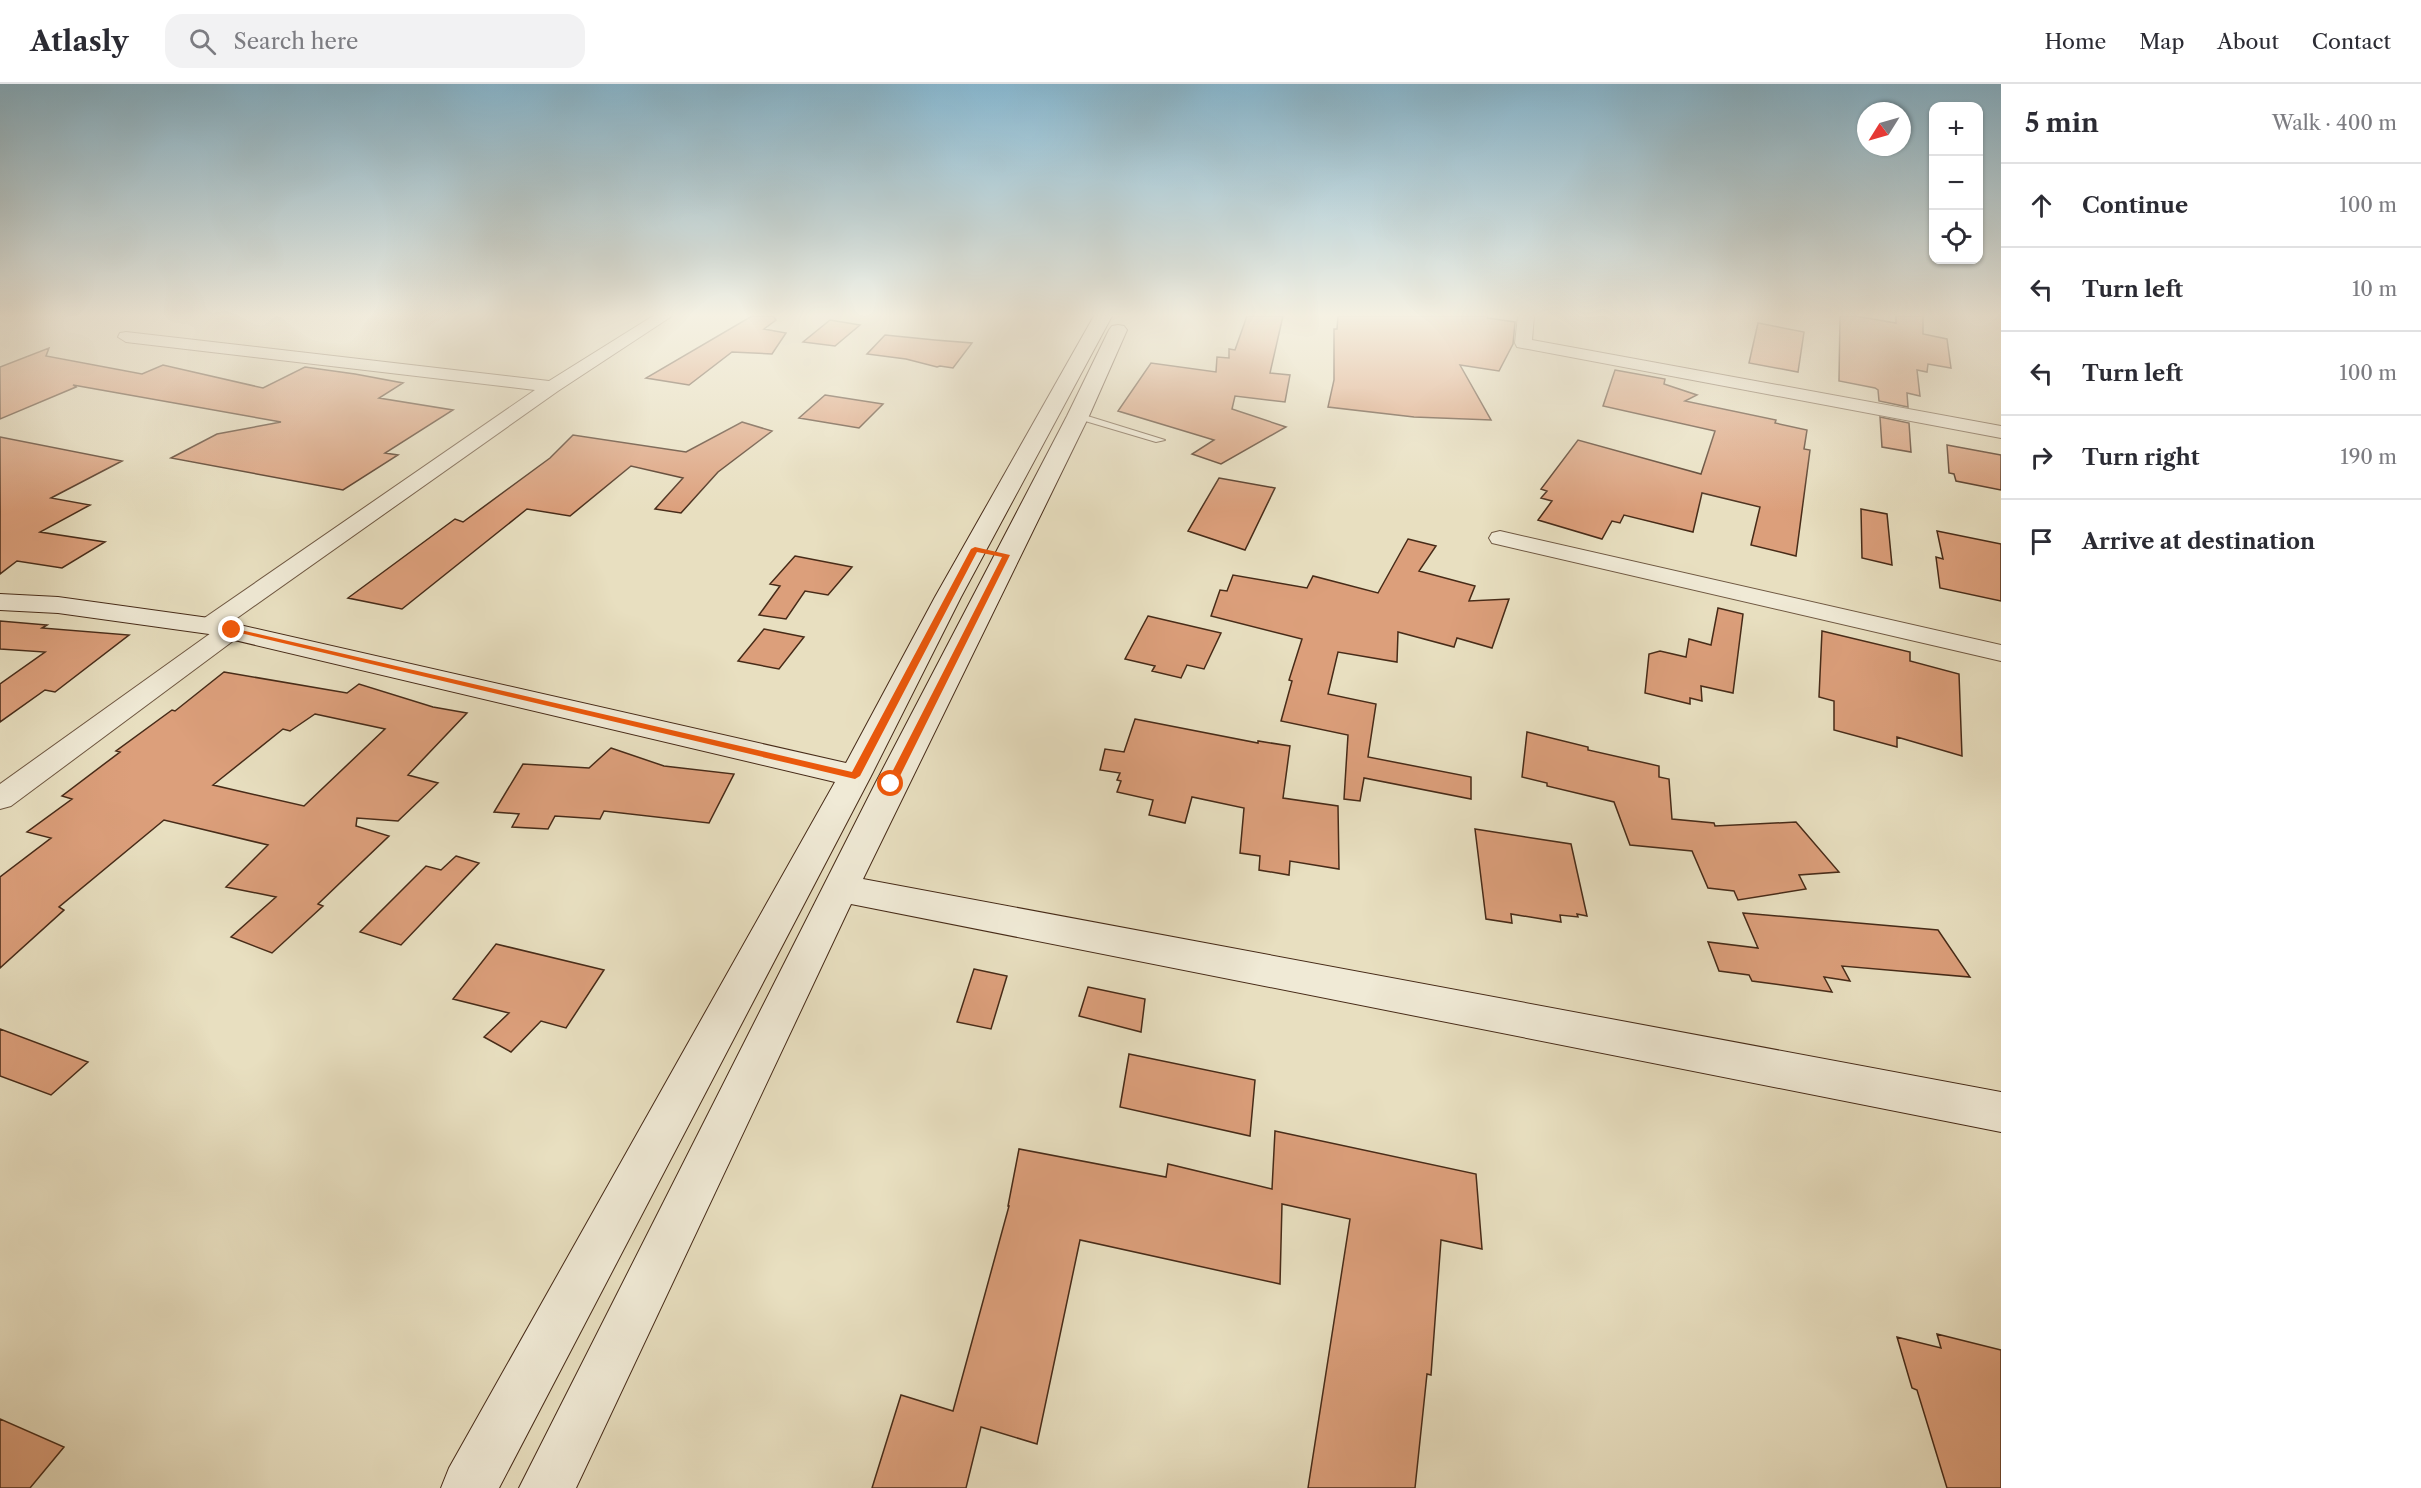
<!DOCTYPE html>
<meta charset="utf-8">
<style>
:root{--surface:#fff;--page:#f2f2f3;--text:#2b2b33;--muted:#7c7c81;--line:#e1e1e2}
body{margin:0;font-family:"Libre Caslon Text",serif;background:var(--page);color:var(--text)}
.controls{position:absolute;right:18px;top:18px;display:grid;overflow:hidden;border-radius:12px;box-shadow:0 2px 4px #0004}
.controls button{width:54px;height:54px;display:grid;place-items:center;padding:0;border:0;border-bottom:2px solid var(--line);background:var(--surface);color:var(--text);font:30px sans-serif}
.compass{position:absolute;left:1857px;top:18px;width:54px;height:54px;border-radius:50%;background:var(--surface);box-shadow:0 2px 4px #0004;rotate:233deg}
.stop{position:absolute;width:18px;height:18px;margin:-14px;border:4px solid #ea580c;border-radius:50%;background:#fff}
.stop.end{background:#ea580c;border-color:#fff;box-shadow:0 2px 6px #0008}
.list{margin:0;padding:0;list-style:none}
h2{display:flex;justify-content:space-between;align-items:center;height:78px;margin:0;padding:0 24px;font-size:26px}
h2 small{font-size:20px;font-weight:400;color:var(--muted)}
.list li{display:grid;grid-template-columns:39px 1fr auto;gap:18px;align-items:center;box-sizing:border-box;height:84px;padding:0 24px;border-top:2px solid var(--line)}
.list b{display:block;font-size:22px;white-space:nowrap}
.list em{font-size:20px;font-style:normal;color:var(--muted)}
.icon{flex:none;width:33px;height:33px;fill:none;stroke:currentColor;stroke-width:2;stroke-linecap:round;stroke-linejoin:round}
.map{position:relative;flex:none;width:2001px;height:1404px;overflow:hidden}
header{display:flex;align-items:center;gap:36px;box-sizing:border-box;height:84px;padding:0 30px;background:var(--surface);border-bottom:2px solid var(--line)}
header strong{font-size:28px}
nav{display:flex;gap:33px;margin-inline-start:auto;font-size:21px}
.search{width:420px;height:54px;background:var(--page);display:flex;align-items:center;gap:15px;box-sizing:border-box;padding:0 21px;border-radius:18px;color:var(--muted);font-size:22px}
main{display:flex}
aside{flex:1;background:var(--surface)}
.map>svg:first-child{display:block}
</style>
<header>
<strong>Atlasly</strong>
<div class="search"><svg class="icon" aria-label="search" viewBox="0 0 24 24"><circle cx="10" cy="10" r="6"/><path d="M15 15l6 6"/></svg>Search here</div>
<nav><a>Home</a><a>Map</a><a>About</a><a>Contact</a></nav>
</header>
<main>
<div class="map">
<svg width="2001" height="1404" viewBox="0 0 2001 1404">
<rect width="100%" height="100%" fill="#e8dfc0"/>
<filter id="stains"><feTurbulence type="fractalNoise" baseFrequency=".00333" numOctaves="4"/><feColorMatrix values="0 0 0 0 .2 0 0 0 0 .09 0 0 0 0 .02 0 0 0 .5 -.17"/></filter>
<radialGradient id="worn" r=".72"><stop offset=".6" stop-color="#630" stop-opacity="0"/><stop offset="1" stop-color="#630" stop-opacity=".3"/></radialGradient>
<!-- building -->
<path fill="#dc9f7b" stroke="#472b18" stroke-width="1.5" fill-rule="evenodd" d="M752 232H773L776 236 764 245 786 249 772 270 732 268 689 301 646 294Z
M1247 232H1283L1270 289 1290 291 1285 318 1235 312 1232 325 1286 343 1221 380 1192 370 1214 356 1118 327 1151 279 1216 288 1217 273 1229 274V265L1235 266Z
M1338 232H1488L1487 234 1515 238 1513 260 1499 287 1460 281 1491 336 1414 333 1328 323 1334 296V245H1337Z
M1840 232H1855L1896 239V232H1923V250L1947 255 1951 284 1928 280 1927 288 1917 286 1920 312 1907 309 1908 323 1879 317 1878 306 1875 304 1839 297Z
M830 236 860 241 835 262 803 258Z
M1758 239 1804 248 1798 288 1749 279Z
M885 251 935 256 972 259 953 284 940 282 937 283 906 275 867 270Z
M49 264 46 272 142 290 163 281 263 304 305 283 355 290 403 299 379 314 453 326 385 369 398 371 343 406 171 374 217 350 281 338 73 301 76 303 0 335V283Z
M1615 286 1665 295 1664 300 1697 311 1685 317 1776 336 1775 339 1807 346 1804 365 1810 366 1796 472 1751 461 1760 423 1702 409 1693 448 1624 431 1620 439 1612 437 1602 455 1538 436 1552 417 1541 414 1547 407 1541 405 1578 356 1701 390 1715 347 1603 322Z
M825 311 883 320 859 344 799 334Z
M1880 333 1909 339 1911 368 1882 363Z
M742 338 772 347 718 388 681 429 655 425 683 394 631 382 570 432 527 425 402 525 348 514 455 435 463 438 550 374 573 351 686 368Z
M0 353 122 377 51 414 90 421 40 448 105 458 62 484 17 477 0 490Z
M1947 361 2001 371V406L1956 397 1954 390 1949 389Z
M1219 394 1275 404 1245 466 1188 447Z
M1861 425 1887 430 1892 481 1862 474Z
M1937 447 2001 460V517L1940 504 1936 473 1943 475Z
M1408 455 1436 462 1419 487 1475 502 1469 517 1509 515 1492 564 1457 554 1454 563 1398 548 1397 578 1338 568 1328 610 1376 620 1368 673 1471 693V715L1364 694 1360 717 1344 715 1348 651 1281 637 1292 597 1289 596 1302 555 1211 532 1220 506 1227 507 1233 491 1307 504 1313 492 1378 509Z
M795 472 852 483 828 511 805 507 786 535 759 531 780 502 770 500Z
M1718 524 1743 530 1733 609 1701 602 1702 617 1690 614V620L1645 609 1649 570 1660 567 1686 573 1689 555 1711 561Z
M1148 532 1221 549 1204 585 1187 581 1181 594 1152 587 1155 582 1125 575Z
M0 537 47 541 42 544 129 551 55 608 45 606 0 638V600L45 568 0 565Z
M764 545 804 553 779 585 738 577Z
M1822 547 1910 568V577L1959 590 1962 672 1897 653V663L1834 646V617L1819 613Z
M224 588 347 609 359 600 433 623 467 629 408 691 438 699 398 737 357 734 356 742 389 752 318 820 323 822 272 869 231 853 276 813 226 803 268 761 164 736 59 823 64 826 0 884V793L51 754 27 748 72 715 62 712 120 668 116 667 172 626 175 627ZM315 630 385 645 304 722 213 701 283 645 290 647Z
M1135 635 1258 659V657L1290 662 1283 714 1338 722 1339 785 1290 777 1289 791 1259 786 1260 772 1240 769 1244 724 1192 713 1185 739 1149 731 1153 716 1117 708 1121 697 1117 696 1120 689 1100 686 1105 665 1124 668Z
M1527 648 1588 663V666L1659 682V693L1669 695 1672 735 1714 739 1715 742 1796 738 1839 788 1799 791 1806 805 1738 816 1734 807 1708 804 1692 767 1630 761 1614 718 1547 702V699L1522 693Z
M611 664 664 682 734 690 709 739 604 727 600 735 555 732 548 745 512 743 519 730 494 728 523 680 589 684Z
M1475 745 1571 760 1587 832 1577 830 1578 833 1560 831 1561 838 1511 830 1512 839 1486 835Z
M456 772 479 779 401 861 360 848 426 782 441 786Z
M1743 829 1938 846 1970 893 1842 882 1850 897 1824 893 1832 908 1752 897 1749 891 1719 887 1708 858 1758 864Z
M496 860 604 886 566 944 541 937 511 968 484 953 509 929 453 915Z
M974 885 1007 892 991 945 957 938Z
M1088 903 1145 915 1141 948 1079 932Z
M0 945 88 978 51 1011 0 992Z
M1129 970 1255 996 1250 1052 1120 1023Z
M1275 1047 1476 1090 1482 1165 1441 1156 1431 1291 1427 1290 1415 1404H1308L1350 1135 1282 1120 1280 1200 1080 1156 1037 1360 981 1343 966 1404H872L901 1311 953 1327 1009 1122H1008L1019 1065 1166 1093 1168 1080 1272 1105Z
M1937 1250 2001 1266V1404H1947L1917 1306 1912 1304 1897 1253 1941 1264Z
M0 1335 64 1363 30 1404H0Z"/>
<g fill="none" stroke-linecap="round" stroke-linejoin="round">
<defs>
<path id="lane" d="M1075 330H1081L1165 356 1156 358 1075 334Z"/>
<path id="street" d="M653 232H672L558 307 230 539 241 541 245 546 241 551 11 722 0 725V700L211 549 200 547 196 542 200 537 535 306 126 258 118 253 120 249 126 248 549 297Z
M1518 232H1534L1532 256 2001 342V354L1517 263 1515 259Z
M1500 447 2001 561V577L1492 459 1489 454 1492 449Z"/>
<path id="secondary" d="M1094 232H1112L961 513 871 692 499 1404H441L449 1384 835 698 209 550 58 529 0 526V510L58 513 209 534 846 679 935 513Z
M1118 241 1124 242 1127 246 1089 332 863 795 2001 1008V1048L851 820 576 1404H519L875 700 1067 332 1109 246 1112 242Z"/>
</defs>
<!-- lane casing -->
<use href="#lane" stroke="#6f5842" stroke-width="2"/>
<!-- street casing -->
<use href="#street" stroke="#6f5842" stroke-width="2"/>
<!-- secondary casing -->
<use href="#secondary" stroke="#472b18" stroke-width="2"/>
<!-- lane -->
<use href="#lane" fill="#f0ead6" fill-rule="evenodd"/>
<!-- street -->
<use href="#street" fill="#f0ead6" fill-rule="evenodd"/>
<!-- secondary -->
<use href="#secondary" fill="#f0ead6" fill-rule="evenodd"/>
</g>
<!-- sky -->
<linearGradient id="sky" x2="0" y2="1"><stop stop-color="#87b8d1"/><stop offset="0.54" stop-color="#f5f1e3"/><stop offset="1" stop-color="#f5f1e3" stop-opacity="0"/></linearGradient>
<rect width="2001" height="428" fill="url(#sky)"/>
<!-- route -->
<path fill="#ea580c" d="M975 463 1010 471 896 700 891 703 886 700 1002 473 977 468 860 692 855 695 228 546 232 544 852 688 971 465Z"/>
<rect width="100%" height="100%" filter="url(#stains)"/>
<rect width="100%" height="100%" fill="url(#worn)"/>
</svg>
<div class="controls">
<button>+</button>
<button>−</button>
<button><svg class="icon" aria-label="locate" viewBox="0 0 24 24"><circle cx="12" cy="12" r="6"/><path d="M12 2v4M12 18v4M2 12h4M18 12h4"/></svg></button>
</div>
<svg class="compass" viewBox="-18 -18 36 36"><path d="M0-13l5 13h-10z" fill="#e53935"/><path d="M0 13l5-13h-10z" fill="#7c7c81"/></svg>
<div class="stop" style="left:891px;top:700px"></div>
<div class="stop end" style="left:232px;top:546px"></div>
</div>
<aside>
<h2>5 min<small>Walk · 400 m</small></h2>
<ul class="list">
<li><svg class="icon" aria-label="ahead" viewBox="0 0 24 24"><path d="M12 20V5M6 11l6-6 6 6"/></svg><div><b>Continue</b></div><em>100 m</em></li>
<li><svg class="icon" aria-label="left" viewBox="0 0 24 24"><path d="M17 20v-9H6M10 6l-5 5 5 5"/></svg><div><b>Turn left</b></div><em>10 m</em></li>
<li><svg class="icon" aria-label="left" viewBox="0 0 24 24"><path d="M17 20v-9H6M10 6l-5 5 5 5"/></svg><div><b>Turn left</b></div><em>100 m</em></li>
<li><svg class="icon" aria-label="right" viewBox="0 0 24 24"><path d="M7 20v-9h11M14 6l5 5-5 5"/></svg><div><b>Turn right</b></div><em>190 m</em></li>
<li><svg class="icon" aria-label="arrive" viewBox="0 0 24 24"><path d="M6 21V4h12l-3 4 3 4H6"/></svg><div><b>Arrive at destination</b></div></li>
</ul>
</aside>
</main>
